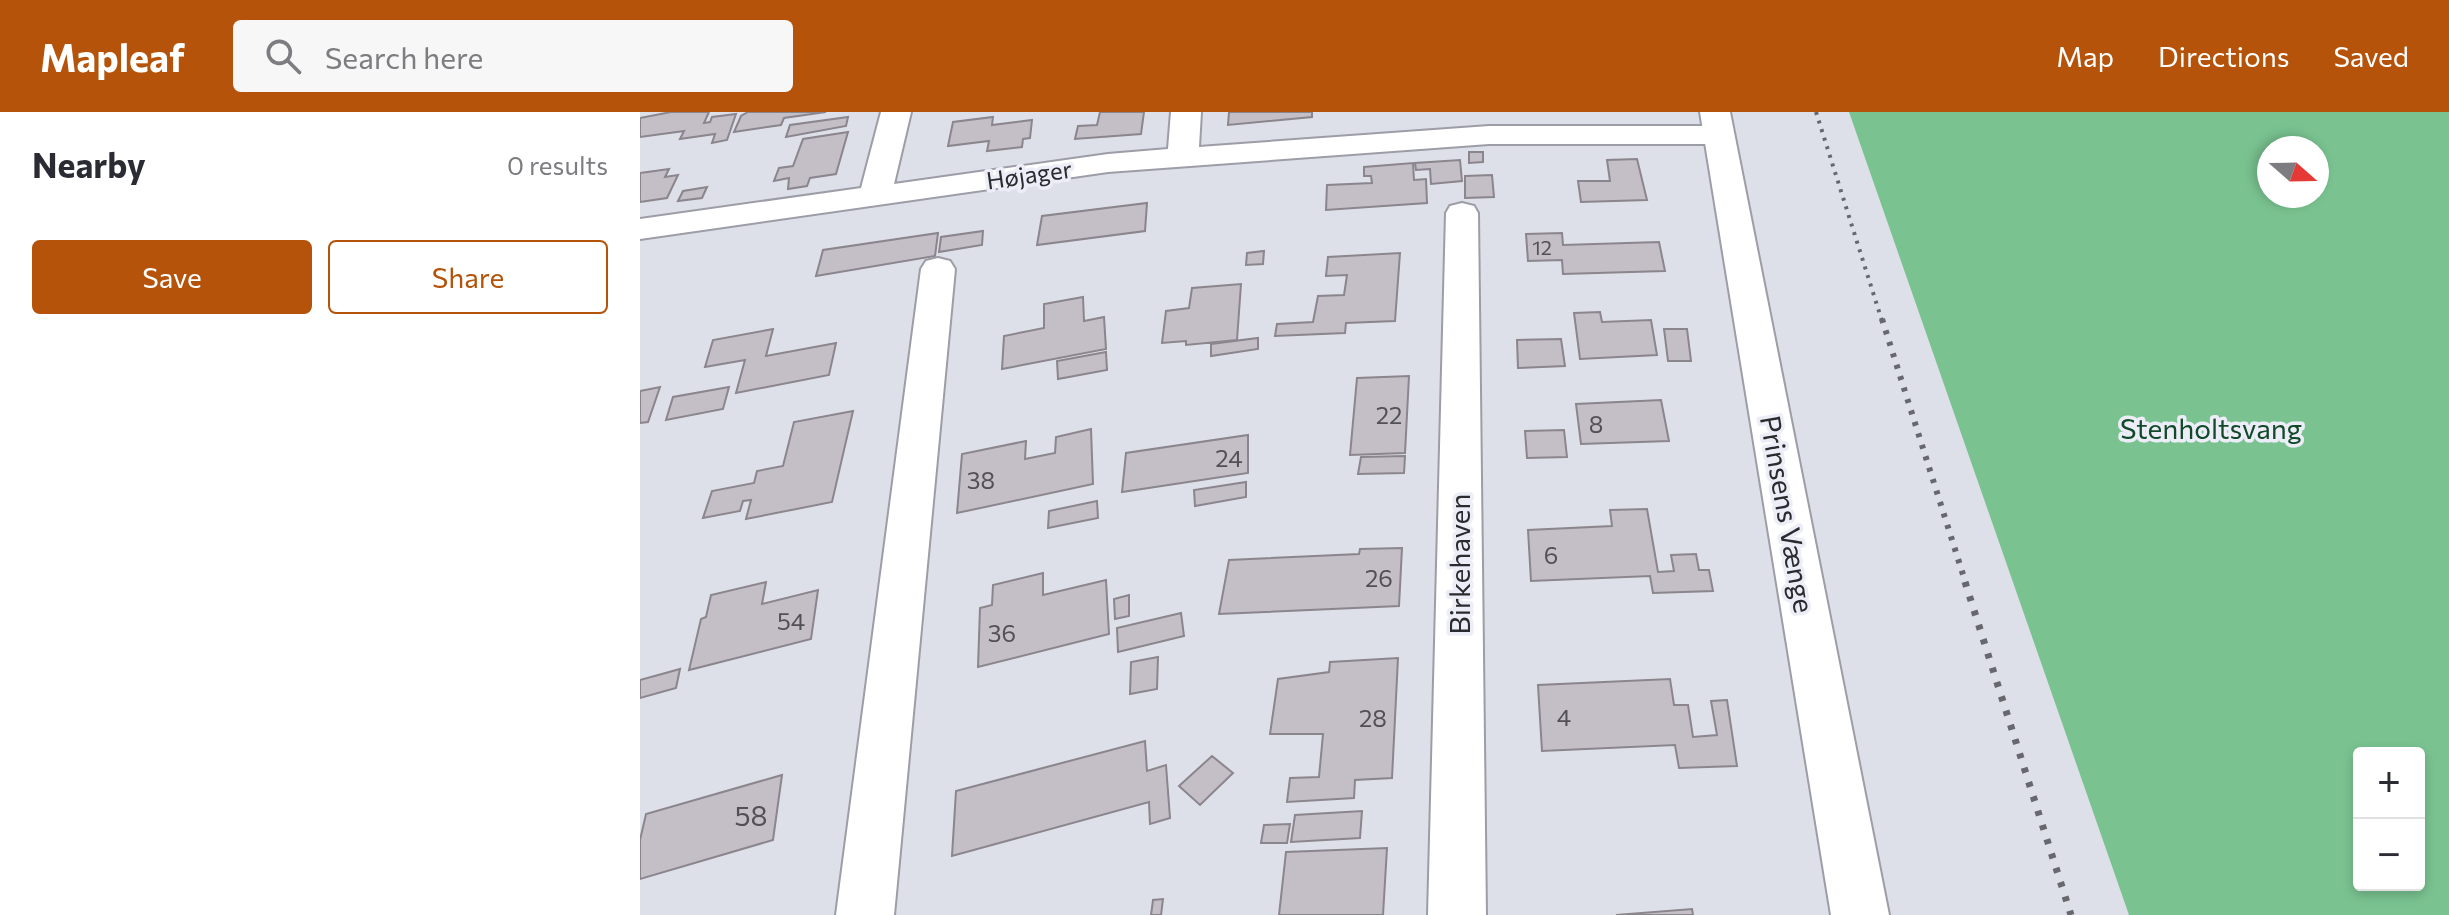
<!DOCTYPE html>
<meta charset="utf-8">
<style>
:root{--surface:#fff;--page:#f7f7f7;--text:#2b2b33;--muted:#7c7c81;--line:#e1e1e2;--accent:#b45309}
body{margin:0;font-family:Commissioner,sans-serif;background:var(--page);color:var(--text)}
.controls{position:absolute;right:24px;bottom:24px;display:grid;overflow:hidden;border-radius:8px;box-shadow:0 4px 12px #0003}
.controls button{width:72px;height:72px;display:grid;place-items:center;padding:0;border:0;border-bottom:2px solid var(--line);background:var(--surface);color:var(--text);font:40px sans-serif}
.compass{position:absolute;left:1617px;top:24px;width:72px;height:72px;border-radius:50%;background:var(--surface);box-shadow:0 4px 12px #0003;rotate:110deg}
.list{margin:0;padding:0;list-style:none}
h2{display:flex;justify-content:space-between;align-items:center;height:104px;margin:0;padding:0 32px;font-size:34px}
h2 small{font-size:26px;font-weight:400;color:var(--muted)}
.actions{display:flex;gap:16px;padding:24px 32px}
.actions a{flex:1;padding:18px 0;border:2px solid var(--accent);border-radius:8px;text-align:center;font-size:28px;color:var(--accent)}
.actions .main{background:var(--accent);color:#fff}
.icon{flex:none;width:44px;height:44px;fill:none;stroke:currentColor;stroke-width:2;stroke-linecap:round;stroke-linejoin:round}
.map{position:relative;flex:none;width:1809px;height:803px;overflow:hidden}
header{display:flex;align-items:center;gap:48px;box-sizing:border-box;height:112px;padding:0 40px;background:var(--accent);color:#fff}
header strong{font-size:38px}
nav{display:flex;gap:44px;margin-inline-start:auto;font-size:28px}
.search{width:560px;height:72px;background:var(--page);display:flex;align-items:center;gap:20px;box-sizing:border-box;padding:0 28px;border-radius:8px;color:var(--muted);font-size:30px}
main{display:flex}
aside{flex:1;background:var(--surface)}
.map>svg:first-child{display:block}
</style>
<header>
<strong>Mapleaf</strong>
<div class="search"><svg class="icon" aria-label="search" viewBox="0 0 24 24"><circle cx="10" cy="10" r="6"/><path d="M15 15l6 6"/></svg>Search here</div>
<nav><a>Map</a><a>Directions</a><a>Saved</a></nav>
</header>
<main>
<aside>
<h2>Nearby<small>0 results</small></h2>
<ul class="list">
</ul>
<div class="actions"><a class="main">Save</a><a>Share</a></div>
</aside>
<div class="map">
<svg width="1809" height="803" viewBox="0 0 1809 803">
<rect width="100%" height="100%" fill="#dee0e9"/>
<!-- forest -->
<path fill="#7ac391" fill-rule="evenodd" d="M1209 0H1809V803H1489ZM1629 36H1677V84H1629ZM1719 641H1779V773H1719Z"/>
<!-- building -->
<path fill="#c4bec6" stroke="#8b858d" stroke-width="2" d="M31 0H69L64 11 70 10 72 5 96 2 87 28 72 31 75 22 40 27 44 19 0 25V6Z
M108 0H186L144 6 141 13 94 20 101 4Z
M460 0H504L501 22 435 27 438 14 457 13Z
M589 0H672V5L588 13Z
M208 5 206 14 146 25 150 13Z
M353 5 352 13 392 8 390 26 383 27 382 35 347 39 349 29 308 34 313 10Z
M208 20 196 62 170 66 167 74 148 77 149 66 134 69 139 56 153 54 163 27Z
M829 40H843V50L829 51Z
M997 47 1007 88 941 90 938 69H970L967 48Z
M820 48 822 69 791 72 790 57 776 58 775 51Z
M773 51 774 68 786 67 787 91 686 98 687 73 732 71 731 64H724V55Z
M29 57 25 65 38 63 27 86 0 90V61Z
M852 63 854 85 825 86V64Z
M67 75 62 86 38 89 43 79Z
M507 91 505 119 397 133 402 104Z
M343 119 342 133 299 140 301 125Z
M298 121 295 144 176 164 183 138Z
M922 121 923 133 1019 130 1025 159 923 162 922 148 888 149 886 122Z
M624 139 623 152 606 153 607 141Z
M760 141 755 209 706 211 705 221 635 224 637 212 673 210 678 184 704 183 707 163 686 164 688 145Z
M601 172 597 228 546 233V229L522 231 526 199 549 196 552 176Z
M443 185 444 209 464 205 466 237 362 257 364 224 404 216V192Z
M960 200 962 210 1011 208 1017 243 940 247 934 201Z
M133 217 126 244 196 231 189 263 96 281 105 248 65 255 73 228Z
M1024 217H1047L1051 249H1028Z
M618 226V237L571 244V232Z
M921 227 925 254 878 256 877 228Z
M466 240 467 258 418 267 417 249Z
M769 264 765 341 710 343 717 266Z
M20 275 8 310 0 311V279Z
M89 275 83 297 26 308 33 285Z
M1021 288 1029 329 941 332 936 292Z
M213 299 192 390 106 407 111 388 103 389 100 399 63 406 72 379 114 371 117 359 143 354 154 310Z
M451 317 453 372 317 401 322 342 386 329 385 347 415 341 416 325Z
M924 318 927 345 887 346 885 319Z
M608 323V361L482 380 486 341Z
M765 344 764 361 718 362 721 345Z
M606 370V385L555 394 554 378Z
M457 389 458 406 408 416 409 399Z
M1007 397 1018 460 1034 459 1031 443 1056 442 1059 458H1069L1073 479 1013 481 1010 464 891 469 888 418 972 414 970 398Z
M762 436 759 494 579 502 589 448 719 442 720 437Z
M403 461V483L466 468 469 522 338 555 340 496 352 493 353 473Z
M126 470 122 492 178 478 171 527 49 558 61 507 66 505 71 483Z
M489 483V504L475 507 474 487Z
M541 501 544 524 478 540 477 516Z
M518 545 517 577 490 582 491 550Z
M758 546 752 666 715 668 714 686 647 690 650 666 679 665 683 622H630L638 567 689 560 690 550Z
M40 557 36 576 0 586V568Z
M1030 567 1034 593H1048L1053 625 1077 623 1071 589 1087 588 1097 654 1039 656 1035 633 902 639 898 573Z
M505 629 507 659 526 653 530 706 510 712 509 690 312 744 316 679Z
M572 644 593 661 560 693 539 674Z
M142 663 133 728 0 767V728L6 702Z
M722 699 720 726 651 730 655 703Z
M650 712 647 731H621L624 713Z
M747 736 743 803H639L646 740Z
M523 787 521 803H511L513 788Z
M1052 797 1053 803H976Z"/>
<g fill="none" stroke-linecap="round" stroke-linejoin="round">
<defs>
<path id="street" d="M241 0H271L254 72 468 42 528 37 531 0H561L559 35 849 14H1079L1090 17 1094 23 1090 29 1079 32H849L468 60 0 127V107L221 76Z
M822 91 834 94 838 101 846 803H788L806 101 810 94Z
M298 146 310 149 315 157 254 803H196L281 157 286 149Z"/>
<path id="secondary" d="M1060 0H1090L1249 803H1191Z"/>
</defs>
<!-- street casing -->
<use href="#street" stroke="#9c9da6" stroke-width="4"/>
<!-- secondary casing -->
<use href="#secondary" stroke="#9c9da6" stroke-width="4"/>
<!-- street -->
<use href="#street" fill="#fff" fill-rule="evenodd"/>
<!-- secondary -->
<use href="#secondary" fill="#fff" fill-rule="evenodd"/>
<!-- rail-far2 -->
<path stroke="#67686e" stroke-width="4" stroke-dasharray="3 6" stroke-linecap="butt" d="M1176 0 1242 209"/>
<!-- rail-far1 -->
<path stroke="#67686e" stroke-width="6" stroke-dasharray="4 8" stroke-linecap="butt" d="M1242 207 1326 472"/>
<!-- rail -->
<path stroke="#67686e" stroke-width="7" stroke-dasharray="5 10" stroke-linecap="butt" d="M1325 470 1431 803"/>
</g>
<g text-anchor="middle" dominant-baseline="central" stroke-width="7" stroke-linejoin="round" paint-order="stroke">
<!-- far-number labels -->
<g font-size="20" fill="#505055">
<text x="902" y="135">12</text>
</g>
<!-- far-street labels -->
<g font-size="24" fill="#2a2b2f" stroke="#ecedf7">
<text transform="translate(389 62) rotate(-8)">Højager</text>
</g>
<!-- number labels -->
<g font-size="24" fill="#505055">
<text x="749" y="302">22</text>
<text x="956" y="311">8</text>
<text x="589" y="345">24</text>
<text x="341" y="367">38</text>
<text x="911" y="442">6</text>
<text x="739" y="465">26</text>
<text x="151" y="508">54</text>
<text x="362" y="520">36</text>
<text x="924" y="604">4</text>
<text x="733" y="605">28</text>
</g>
<!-- park labels -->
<g font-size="28" fill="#114929" stroke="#ecedf7">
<text x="1571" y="316">Stenholtsvang</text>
</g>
<!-- street labels -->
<g font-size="28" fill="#2a2b2f" stroke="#ecedf7">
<text transform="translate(1148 402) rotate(80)">Prinsens Vænge</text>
<text transform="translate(819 452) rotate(-90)">Birkehaven</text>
</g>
<!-- near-number labels -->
<g font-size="28" fill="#505055">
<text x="111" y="703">58</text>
</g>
</g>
</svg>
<div class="controls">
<button>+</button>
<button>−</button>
</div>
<svg class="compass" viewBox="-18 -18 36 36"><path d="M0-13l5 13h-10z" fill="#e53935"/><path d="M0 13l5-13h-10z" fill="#7c7c81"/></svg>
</div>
</main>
